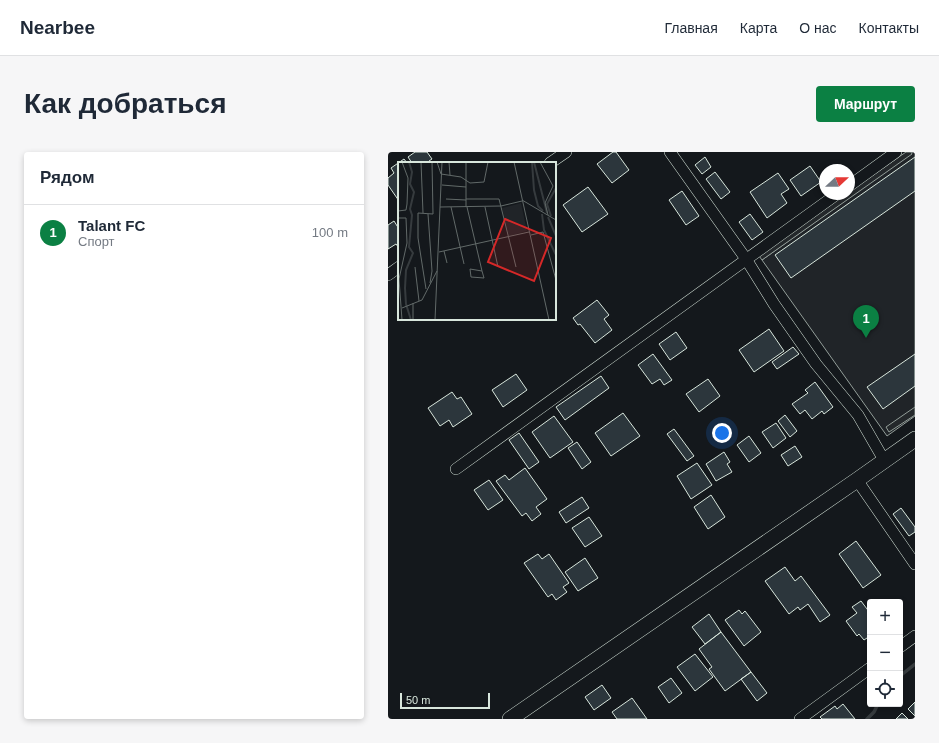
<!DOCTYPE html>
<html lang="ru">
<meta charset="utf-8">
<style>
:root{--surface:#fff;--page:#f6f6f7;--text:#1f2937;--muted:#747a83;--line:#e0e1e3;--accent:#0b8043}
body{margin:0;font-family:Arial,sans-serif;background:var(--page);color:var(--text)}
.controls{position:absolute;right:12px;bottom:12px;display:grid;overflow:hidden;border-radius:4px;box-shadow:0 2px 6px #0003}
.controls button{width:36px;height:36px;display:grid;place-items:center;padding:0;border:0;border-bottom:1px solid var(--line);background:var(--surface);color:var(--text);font:20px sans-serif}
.compass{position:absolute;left:431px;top:12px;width:36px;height:36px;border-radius:50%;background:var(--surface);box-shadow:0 2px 6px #0003;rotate:68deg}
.scale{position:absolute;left:12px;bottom:10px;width:90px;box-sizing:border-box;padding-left:4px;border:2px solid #d8e6dc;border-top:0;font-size:11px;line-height:14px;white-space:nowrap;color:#d8e6dc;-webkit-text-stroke:3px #14181c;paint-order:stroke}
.you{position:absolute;left:334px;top:281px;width:14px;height:14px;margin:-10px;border:3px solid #fff;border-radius:50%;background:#1a73e8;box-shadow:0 0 0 6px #1a73e833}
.badge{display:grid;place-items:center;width:26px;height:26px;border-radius:50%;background:var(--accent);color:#fff;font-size:13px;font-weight:700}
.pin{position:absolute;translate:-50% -33px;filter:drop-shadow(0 1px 2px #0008)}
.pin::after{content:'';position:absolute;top:21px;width:14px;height:12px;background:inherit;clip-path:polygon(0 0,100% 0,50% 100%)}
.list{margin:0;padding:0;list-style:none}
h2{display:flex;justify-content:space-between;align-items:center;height:52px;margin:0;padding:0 16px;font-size:17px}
h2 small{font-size:13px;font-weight:400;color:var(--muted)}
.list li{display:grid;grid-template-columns:26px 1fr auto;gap:12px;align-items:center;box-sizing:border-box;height:56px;padding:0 16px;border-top:1px solid var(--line)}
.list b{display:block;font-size:15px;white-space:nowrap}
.list p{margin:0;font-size:13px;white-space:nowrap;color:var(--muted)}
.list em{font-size:13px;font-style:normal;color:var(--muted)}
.icon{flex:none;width:22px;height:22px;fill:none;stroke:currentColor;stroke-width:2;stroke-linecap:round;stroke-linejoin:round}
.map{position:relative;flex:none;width:527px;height:567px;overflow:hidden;border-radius:4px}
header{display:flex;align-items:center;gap:24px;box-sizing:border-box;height:56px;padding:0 20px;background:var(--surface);border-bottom:1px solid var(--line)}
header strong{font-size:19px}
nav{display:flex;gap:22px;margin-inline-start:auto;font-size:14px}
.intro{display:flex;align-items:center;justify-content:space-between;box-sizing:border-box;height:96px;padding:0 24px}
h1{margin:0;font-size:28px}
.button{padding:10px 18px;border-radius:4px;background:var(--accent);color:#fff;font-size:14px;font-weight:700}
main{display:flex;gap:24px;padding:0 24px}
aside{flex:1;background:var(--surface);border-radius:4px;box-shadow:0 2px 6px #0003}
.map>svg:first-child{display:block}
</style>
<header>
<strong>Nearbee</strong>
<nav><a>Главная</a><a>Карта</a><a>О нас</a><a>Контакты</a></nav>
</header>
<div class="intro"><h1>Как добраться</h1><a class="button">Маршрут</a></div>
<main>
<aside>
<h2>Рядом<small></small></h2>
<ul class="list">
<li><span class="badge">1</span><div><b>Talant FC</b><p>Спорт</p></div><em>100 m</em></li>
</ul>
</aside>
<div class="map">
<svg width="527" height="567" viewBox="0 0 527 567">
<rect width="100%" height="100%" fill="#14181c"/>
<!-- green -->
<path fill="#202428" stroke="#939e99" d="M525 0H527V264L499 284 374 108Z"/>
<!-- parking -->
<path fill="#24282b" stroke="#939e99" d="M518 0H523L524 2 374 108 371 104 458 42H461V40Z
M527 255V263L501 280 498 275Z"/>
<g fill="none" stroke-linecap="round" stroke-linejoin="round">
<!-- stream -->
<path stroke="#363b3e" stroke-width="3.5" d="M512 524 527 512
M479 567 486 560 490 552"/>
</g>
<!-- building -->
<path fill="#2c363c" stroke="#d8e6dc" d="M27 0H39L44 7 41 9 42 11H24L20 5Z
M225 0H228L241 18 224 31 209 12Z
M317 5 323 15 314 22 307 13Z
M527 5V39L403 126 387 103Z
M16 7 19 11H11V49L0 33V26L6 21 3 16Z
M422 14 433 30 413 44 402 28Z
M327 20 342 40 333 47 318 27Z
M390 21 401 37 393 42 399 51 379 66 362 40Z
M200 35 220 62 194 80 175 53Z
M294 39 311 64 298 73 281 48Z
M362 62 375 80 364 88 351 70Z
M6 69 11 77V96L8 92 0 97V73Z
M209 148 221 163 216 167 224 178 207 191 192 172 190 173 185 166Z
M381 177 396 199 366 220 351 198Z
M288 180 299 196 282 208 271 192Z
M405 195 411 202 389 217 384 210Z
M265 202 284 228 276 233 272 227 264 232 250 213Z
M527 202V234L495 257 479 235Z
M128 222 139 238 115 255 104 238Z
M213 224 221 236 177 268 168 255Z
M320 227 332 244 311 260 298 242Z
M427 230 445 255 436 262 434 259 424 267 417 258 412 262 404 252 420 241 417 238Z
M64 240 69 247 73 245 84 262 65 275 61 268 52 274 40 256Z
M235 261 252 284 223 304 207 281Z
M397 263 409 279 402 285 390 269Z
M166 264 185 290 162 306 144 280Z
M388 271 398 286 385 296 374 280Z
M286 277 306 304 299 309 279 282Z
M131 281 151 310 141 317 121 288Z
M361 284 373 301 361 310 349 293Z
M189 290 203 310 194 317 180 296Z
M407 294 414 305 400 314 393 303Z
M336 300 342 310 339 312 344 320 328 329 318 312Z
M309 311 324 333 303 347 289 324Z
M137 316 159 347 148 355 153 362 144 369 138 361 134 364 108 329 117 323 121 328Z
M101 328 115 348 100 358 86 338Z
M323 343 337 365 320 377 306 355Z
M194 345 201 356 178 371 171 360Z
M513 356 527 375V380L521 384 505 362Z
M201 365 214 384 197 395 184 376Z
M468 389 493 423 475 436 451 402Z
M150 402 154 407 161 402 181 431 175 435 179 440 168 448 164 442 160 445 136 411Z
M197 406 210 426 190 439 177 420Z
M397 415 407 429 413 424 442 463 432 470 420 452 412 458 410 455 401 462 377 429Z
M473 449 482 461V484L476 488 471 482 469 484 458 469 469 461 464 455Z
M351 458 354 462 357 459 373 480 356 494 337 468Z
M321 462 333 480 317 492 304 475Z
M333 480 363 520 337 539 321 517 324 515 311 497Z
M307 502 325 525 307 539 289 515Z
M363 520 379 541 369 549 353 527Z
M283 526 294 541 281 551 270 535Z
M214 533 223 546 206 558 197 545Z
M244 546 259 567H229L224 560Z
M527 550V564L520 557Z
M455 552 467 567H434L432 565 447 554 449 557Z
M514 561 520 567H508Z"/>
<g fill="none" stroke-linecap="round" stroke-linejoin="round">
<defs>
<path id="street" d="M282 0 358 107 386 152 428 212 470 263 496 308
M162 11 178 0
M461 34 508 0
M0 123 11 115
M68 317 449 42
M469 328 527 412
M512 495 527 484
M412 567 482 516"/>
<path id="secondary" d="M122 567 469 328 527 287"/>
</defs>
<!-- street casing -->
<use href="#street" stroke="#d8e6dc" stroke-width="12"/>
<!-- secondary casing -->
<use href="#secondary" stroke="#d8e6dc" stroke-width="16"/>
<!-- street -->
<use href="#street" stroke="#14181c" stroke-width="11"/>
<!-- secondary -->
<use href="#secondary" stroke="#14181c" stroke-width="15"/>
</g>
<!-- overview -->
<g transform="translate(10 10)">
<rect width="158" height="158" fill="#14181c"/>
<path d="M123 41 129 69 111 74 104 46Z" fill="#202428"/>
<path fill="none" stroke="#363b3e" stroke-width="2" d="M11 0 14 10 12 22 16 30 12 47 14 53 11 85 15 91 8 108 7 126 8 142 13 158M134 0 136 28 140 44 145 49M136 0 149 51M144 52 146 68 158 93M153 54 149 42 158 26M150 55 158 74"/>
<path fill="none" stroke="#626a69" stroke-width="1" d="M23 0 25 51M39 0 43 12 63 15 72 21 86 20 90 0M51 0 52 13M116 0 151 158M142 0 155 24 147 41 150 53M44 23 68 25M48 37 68 38M68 37H101L118 105M124 38 158 58M42 45 103 44 124 39M53 45 66 102M68 45V0M69 45 84 109 86 116 73 115 72 107 84 109M87 45 100 105M0 49 8 48 9 42 10 16 4 0M30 52 34 109 32 121M0 56H8L9 81 1 117 4 158M133 73 145 70 158 118M46 89 49 101M41 90 131 70M17 105 21 139M28 127 20 76V51L35 52 34 0M15 141V158M4 146 24 138 39 109M37 158 44 0"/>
<path fill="#d62828" fill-opacity="0.15" stroke="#d62828" stroke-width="2" d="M107 57 153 76 136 119 90 100Z"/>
<rect width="158" height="158" fill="none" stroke="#d8e6dc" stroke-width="2"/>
</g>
</svg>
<div class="controls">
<button>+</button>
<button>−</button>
<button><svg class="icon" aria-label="locate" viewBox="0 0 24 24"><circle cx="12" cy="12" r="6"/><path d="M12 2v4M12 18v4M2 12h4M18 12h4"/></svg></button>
</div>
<svg class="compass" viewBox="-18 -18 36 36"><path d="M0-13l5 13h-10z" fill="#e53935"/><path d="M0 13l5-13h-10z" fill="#747a83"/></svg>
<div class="scale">50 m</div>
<div class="you"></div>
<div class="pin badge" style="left:478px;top:186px">1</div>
</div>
</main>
